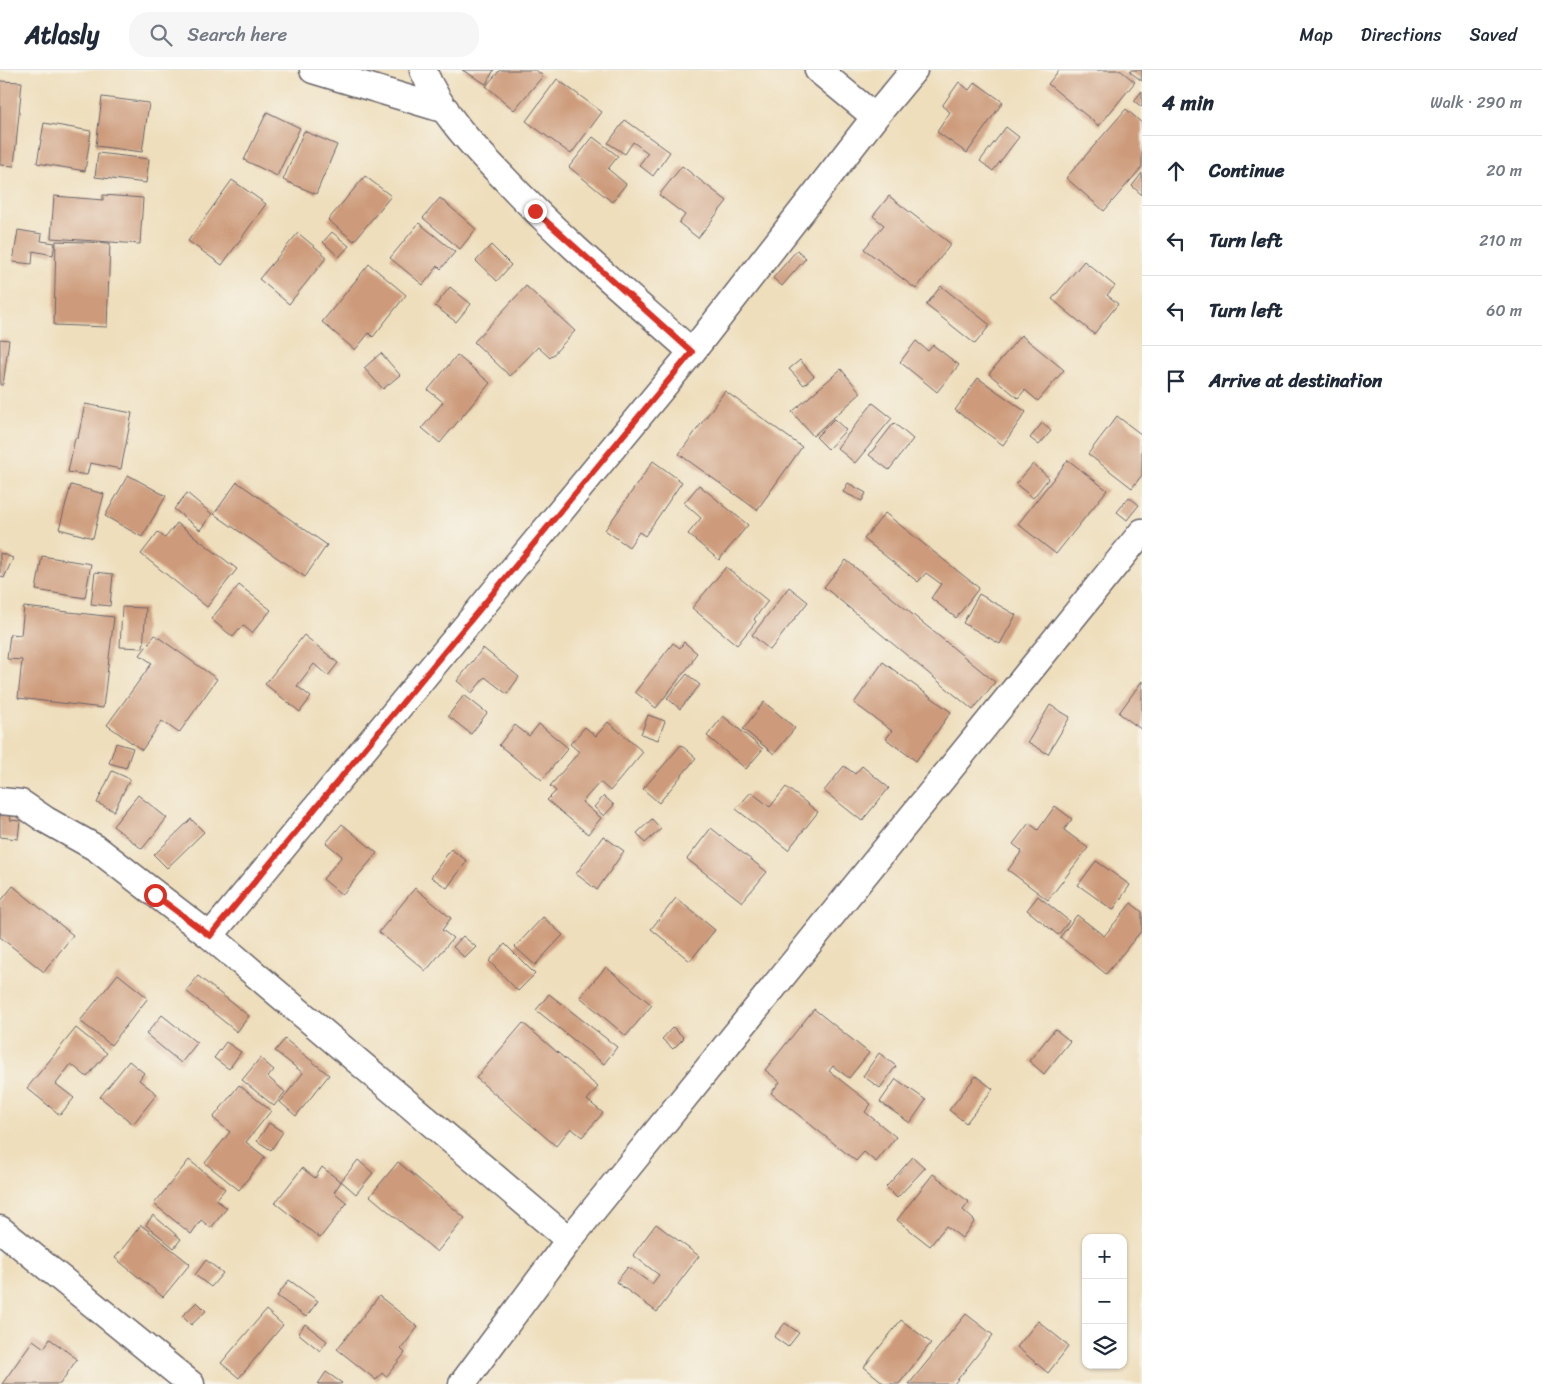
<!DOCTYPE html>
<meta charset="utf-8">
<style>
:root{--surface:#fff;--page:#f6f6f7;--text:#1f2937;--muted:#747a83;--line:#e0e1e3}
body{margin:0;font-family:Sriracha,sans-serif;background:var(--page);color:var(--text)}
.controls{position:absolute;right:15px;bottom:15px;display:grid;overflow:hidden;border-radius:10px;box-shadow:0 1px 4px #0004}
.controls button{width:45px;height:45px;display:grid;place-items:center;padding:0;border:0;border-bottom:1px solid var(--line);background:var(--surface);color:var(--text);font:25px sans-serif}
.stop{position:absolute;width:15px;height:15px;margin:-11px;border:4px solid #d93025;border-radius:50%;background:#fff}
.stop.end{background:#d93025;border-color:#fff;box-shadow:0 1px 5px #0008}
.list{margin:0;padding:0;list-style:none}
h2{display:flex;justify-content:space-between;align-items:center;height:65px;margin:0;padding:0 20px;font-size:21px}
h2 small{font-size:16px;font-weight:400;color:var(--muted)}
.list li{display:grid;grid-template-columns:32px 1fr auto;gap:15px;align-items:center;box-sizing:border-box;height:70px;padding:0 20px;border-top:1px solid var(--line)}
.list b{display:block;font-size:19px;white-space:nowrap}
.list em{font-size:16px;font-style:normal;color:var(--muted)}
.icon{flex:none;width:28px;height:28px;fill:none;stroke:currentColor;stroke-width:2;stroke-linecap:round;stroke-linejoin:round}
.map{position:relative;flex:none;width:1142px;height:1314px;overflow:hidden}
header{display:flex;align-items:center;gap:30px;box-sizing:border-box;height:70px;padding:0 25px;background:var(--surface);border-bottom:1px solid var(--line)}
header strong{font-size:24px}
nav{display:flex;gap:28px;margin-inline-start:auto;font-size:18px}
.search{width:350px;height:45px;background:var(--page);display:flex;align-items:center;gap:12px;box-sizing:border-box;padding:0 18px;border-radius:20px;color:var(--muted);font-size:19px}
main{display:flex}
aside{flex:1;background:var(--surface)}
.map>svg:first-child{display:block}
</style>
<header>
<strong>Atlasly</strong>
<div class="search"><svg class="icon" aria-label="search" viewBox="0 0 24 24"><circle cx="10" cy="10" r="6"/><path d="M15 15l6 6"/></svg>Search here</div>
<nav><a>Map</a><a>Directions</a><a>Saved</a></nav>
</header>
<main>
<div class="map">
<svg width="1142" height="1314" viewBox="0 0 1142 1314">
<rect width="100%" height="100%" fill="#f7f3e8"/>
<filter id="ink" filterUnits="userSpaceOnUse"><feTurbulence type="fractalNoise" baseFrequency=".02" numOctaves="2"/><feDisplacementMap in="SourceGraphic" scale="10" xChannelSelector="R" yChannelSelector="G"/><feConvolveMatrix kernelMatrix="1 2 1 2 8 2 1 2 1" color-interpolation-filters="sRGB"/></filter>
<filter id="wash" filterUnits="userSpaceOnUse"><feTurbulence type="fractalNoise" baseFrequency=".0096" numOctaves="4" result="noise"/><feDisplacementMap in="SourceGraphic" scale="20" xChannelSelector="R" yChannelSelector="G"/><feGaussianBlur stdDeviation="1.12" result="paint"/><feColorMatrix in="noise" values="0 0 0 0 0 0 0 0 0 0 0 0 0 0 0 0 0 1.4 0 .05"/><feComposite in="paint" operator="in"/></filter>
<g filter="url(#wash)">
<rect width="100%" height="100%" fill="#eedebc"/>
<g id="blocks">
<!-- building -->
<path fill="#cd9b7b" d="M462 0H494L486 14Z
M500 0H536L543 6 514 40 486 16Z
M1059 0H1120L1135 12 1099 56 1048 14Z
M1131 0H1142V11L1130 2Z
M557 9 602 42 571 84 526 51Z
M0 11 22 12 14 96 0 95Z
M959 12 969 20 975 12 1003 32 967 83 937 62 950 42 942 36Z
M1142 21V37L1134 31Z
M102 27 149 33 142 82 96 76Z
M1126 39 1142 53V97L1104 141 1066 108Z
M267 42 300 58 277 106 244 90Z
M625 50 670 82 653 106 639 95 648 83 633 72 625 84 608 73Z
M44 53 91 61 85 101 37 93Z
M1006 57 1019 67 993 101 980 91Z
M304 61 337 75 316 124 283 110Z
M593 67 618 86 608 99 626 114 612 132 569 97Z
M98 83 149 89 146 113 95 107Z
M682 96 727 131 698 168 679 153 685 145 659 125Z
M1142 103V125L1132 116Z
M365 106 391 126 354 171 328 150Z
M232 110 266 134 222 195 188 171Z
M103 125 143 128 140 174 51 168 54 126 103 130Z
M889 126 951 174 916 219 864 179 884 155 873 146Z
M440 128 476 159 460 179 423 148Z
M419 153 455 182 441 199 438 196 423 215 390 188Z
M18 160 42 164 41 171 55 173 53 185 33 181 32 194 13 192Z
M332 162 349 176 339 187 323 172Z
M298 163 327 187 289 234 259 209Z
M56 171 110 173 107 257 54 255Z
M491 175 511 195 497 211 476 191Z
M797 180 806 188 782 216 773 208Z
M1084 191 1115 216 1107 225 1118 234 1094 264 1052 229Z
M369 194 406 225 373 267 369 263 355 280 322 252Z
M526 216 575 261 550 288 538 277 510 306 474 272Z
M941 216 990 255 975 274 926 235Z
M450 217 471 234 456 252 435 236Z
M1021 265 1064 300 1038 331 1025 320 1018 328 989 304Z
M0 269 9 270 3 315H0Z
M916 271 928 281 933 275 959 295 937 322 900 292Z
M381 283 400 305 383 319 364 298Z
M457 285 490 313 440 373 422 358 443 332 428 320Z
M800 290 814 306 804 315 789 299Z
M841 299 861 323 813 366 792 342Z
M978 308 1026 342 1003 375 955 340Z
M725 321 802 377 757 440 679 384Z
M873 333 892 348 855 393 837 378Z
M85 334 132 343 121 399 90 393 87 405 68 402 75 368H78Z
M1117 346 1142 365V405L1132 418 1088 384Z
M834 349 846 360 828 379 816 367Z
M894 353 913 369 889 400 869 385Z
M1042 353 1051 361 1039 375 1030 368Z
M1068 390 1107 420 1056 484 1018 454Z
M653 391 682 412 645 466 639 462 629 477 605 460Z
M1033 394 1049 408 1033 428 1016 414Z
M128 405 166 426 142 467 105 446Z
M237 412 327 475 305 507 214 444Z
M848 413 866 423 862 431 843 422Z
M71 415 104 424 93 468 59 459Z
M699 415 748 455 719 490 688 464 701 448 684 433Z
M187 423 212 444 200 460 174 439Z
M1129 427 1139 435 1127 450 1117 442Z
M885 443 979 518 956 548 931 528 941 514 926 503 918 512 864 469Z
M177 453 237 499 207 537 141 484 158 462 165 468Z
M0 483 13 488 4 508 0 506Z
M42 486 91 494 85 528 36 520Z
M846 490 995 612 973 640 824 517Z
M726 497 768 531 754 549 756 552 737 575 692 538Z
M95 502 113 504 110 536 91 534Z
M239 515 271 540 252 563 243 555 233 567 211 549Z
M789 517 808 532 770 580 752 565Z
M979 524 1016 545 1000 574 963 553Z
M24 537 114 547 103 638 18 628 22 590 7 589 10 564 21 565Z
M122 537 146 538 143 578 120 577Z
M155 565 217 609 179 663 162 651 142 680 107 655 152 593 140 585Z
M304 565 338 593 328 606 314 594 297 616 311 627 300 642 265 614Z
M684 572 697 583 692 590 693 591 656 638 635 622 673 573 680 578Z
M483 578 519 607 507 624 485 607 472 623 457 611Z
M883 592 951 642 916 691 886 669 892 661 854 633Z
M687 604 700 615 680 639 667 628Z
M1142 611V660L1119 643Z
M464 625 487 643 471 664 448 646Z
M764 632 795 658 774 684 743 659Z
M1050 635 1070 647 1048 684 1028 672Z
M648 645 665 651 658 670 641 664Z
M723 646 763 679 746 699 707 666Z
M608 652 643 682 610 721 600 712 582 732 601 748 588 764 547 730 556 721 550 716 579 682 570 674 585 657 596 666Z
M539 654 568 678 542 710 499 675 515 655 529 666Z
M116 673 133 678 126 698 109 693Z
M681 675 696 688 659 733 643 719Z
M844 696 855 704 862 696 889 718 862 751 824 721Z
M112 701 130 709 114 741 97 733Z
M786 717 818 742 788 780 736 739 751 722 770 737Z
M138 725 167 748 142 779 113 756Z
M604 726 614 735 604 746 594 737Z
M1055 736 1072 749 1064 760 1088 778 1048 830 1008 800 1022 781 1013 774 1029 753 1038 760Z
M0 745 11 746 10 750 20 751 18 769 0 767Z
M191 749 204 762 167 798 154 785Z
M652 749 661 759 645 773 637 763Z
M342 754 377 783 342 825 323 809 342 786 326 773Z
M711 758 767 802 742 832 687 789Z
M603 766 624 781 597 820 576 804Z
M451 779 467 791 447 818 431 807Z
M1096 791 1130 815 1113 840 1078 815Z
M13 816 73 865 44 902 0 867V832Z
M415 818 451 848 442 860 453 868 426 901 379 862Z
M1038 826 1069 851 1058 865 1027 840Z
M676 828 715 860 690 891 651 859Z
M1131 833 1142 842V860L1106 904 1060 867 1077 845 1104 866Z
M543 847 563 865 535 895 515 877Z
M463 866 476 877 465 888 453 877Z
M505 874 535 904 518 921 489 891Z
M606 897 652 935 626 966 580 927Z
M118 904 148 928 111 975 80 951Z
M198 906 249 946 237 962 186 921Z
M549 924 617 977 604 994 536 940Z
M814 939 869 983 849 1008 833 996 829 1001 871 1034 865 1042 896 1067 876 1092 864 1082 856 1091 771 1023 780 1012 765 1000Z
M162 945 197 973 181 993 146 964Z
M523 953 598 1017 587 1030 603 1043 582 1067 571 1058 556 1076 476 1008Z
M673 957 684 968 673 979 662 969Z
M76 958 107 983 87 1007 71 994 56 1014 74 1028 60 1045 27 1018Z
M1055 959 1070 971 1044 1004 1029 991Z
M285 969 329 1005 296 1046 280 1032 303 1003 275 981Z
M226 972 241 982 229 999 214 988Z
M879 983 896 996 880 1018 863 1006Z
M260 988 274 1000 268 1007 285 1022 274 1036 242 1010Z
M129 991 144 1003 139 1010 157 1024 133 1054 100 1027Z
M976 1006 993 1019 966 1053 949 1040Z
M896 1009 926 1030 910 1053 880 1032Z
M239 1015 271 1041 246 1072 265 1087 239 1120 205 1093 230 1062 213 1048Z
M269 1053 283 1062 271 1080 257 1071Z
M913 1087 925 1098 897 1128 886 1117Z
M189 1090 225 1119 216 1130 227 1138 211 1158 201 1150 191 1164 154 1134Z
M358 1090 373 1103 356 1124 341 1111Z
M398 1092 465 1148 437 1182 370 1126Z
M322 1097 341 1112 334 1122 347 1133 320 1168 275 1133 302 1098 315 1108Z
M933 1104 969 1132 963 1140 975 1151 962 1168 946 1156 930 1176 897 1150Z
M153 1145 181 1169 174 1178 146 1155Z
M656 1154 699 1186 657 1242 616 1212 628 1197 652 1214 659 1205 633 1185Z
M141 1155 190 1194 163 1227 115 1188Z
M206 1190 223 1203 211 1217 195 1205Z
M289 1210 318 1231 306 1247 277 1226Z
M379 1226 418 1257 401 1279 405 1283 386 1307 382 1303 376 1310 337 1279Z
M197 1232 206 1241 191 1255 182 1246Z
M266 1240 283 1255 239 1308 221 1293Z
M966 1244 993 1265 954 1314H909Z
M901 1250 931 1273 899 1314H885L864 1297Z
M1038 1251 1069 1276 1048 1303 1017 1277Z
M785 1253 799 1263 788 1277 774 1267Z
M305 1254 327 1271 320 1281 298 1263Z
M50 1269 77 1289 60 1314H2L33 1270 44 1278Z
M326 1302 342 1313 341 1314H318Z"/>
</g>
</g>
<g filter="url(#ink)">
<use href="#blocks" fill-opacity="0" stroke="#696468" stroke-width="1"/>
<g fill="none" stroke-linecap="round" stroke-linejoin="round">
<defs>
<path id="minor" d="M313 0 446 40
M423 0C440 42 471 74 502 106 561 169 628 225 692 282
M818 0 875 47
M0 731 21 733 46 750 96 778 210 866
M0 1159 191 1314
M569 1170 210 866 692 282 875 47 914 0
M462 1314 569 1170 1142 462"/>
</defs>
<!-- minor casing -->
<use href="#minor" stroke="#696468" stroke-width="29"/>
<!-- minor -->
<use href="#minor" stroke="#fff" stroke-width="26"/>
</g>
</g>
<g fill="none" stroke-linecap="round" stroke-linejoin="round" filter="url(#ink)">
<!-- route -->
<path stroke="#d93025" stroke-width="6" d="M155 825 210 866 692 282 535 141"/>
</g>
</svg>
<div class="controls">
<button>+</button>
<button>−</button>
<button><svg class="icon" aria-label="layers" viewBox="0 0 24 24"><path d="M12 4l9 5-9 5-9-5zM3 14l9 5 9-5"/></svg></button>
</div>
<div class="stop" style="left:155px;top:825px"></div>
<div class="stop end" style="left:535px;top:141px"></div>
</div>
<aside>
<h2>4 min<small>Walk · 290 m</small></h2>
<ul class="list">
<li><svg class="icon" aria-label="ahead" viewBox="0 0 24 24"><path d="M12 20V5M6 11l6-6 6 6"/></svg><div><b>Continue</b></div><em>20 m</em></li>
<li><svg class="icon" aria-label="left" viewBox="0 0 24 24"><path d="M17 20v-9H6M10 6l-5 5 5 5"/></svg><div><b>Turn left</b></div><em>210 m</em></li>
<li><svg class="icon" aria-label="left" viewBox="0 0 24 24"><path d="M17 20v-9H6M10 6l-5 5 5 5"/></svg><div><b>Turn left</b></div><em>60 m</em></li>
<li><svg class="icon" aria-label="arrive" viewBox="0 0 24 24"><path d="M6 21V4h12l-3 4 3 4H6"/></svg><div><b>Arrive at destination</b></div></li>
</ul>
</aside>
</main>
